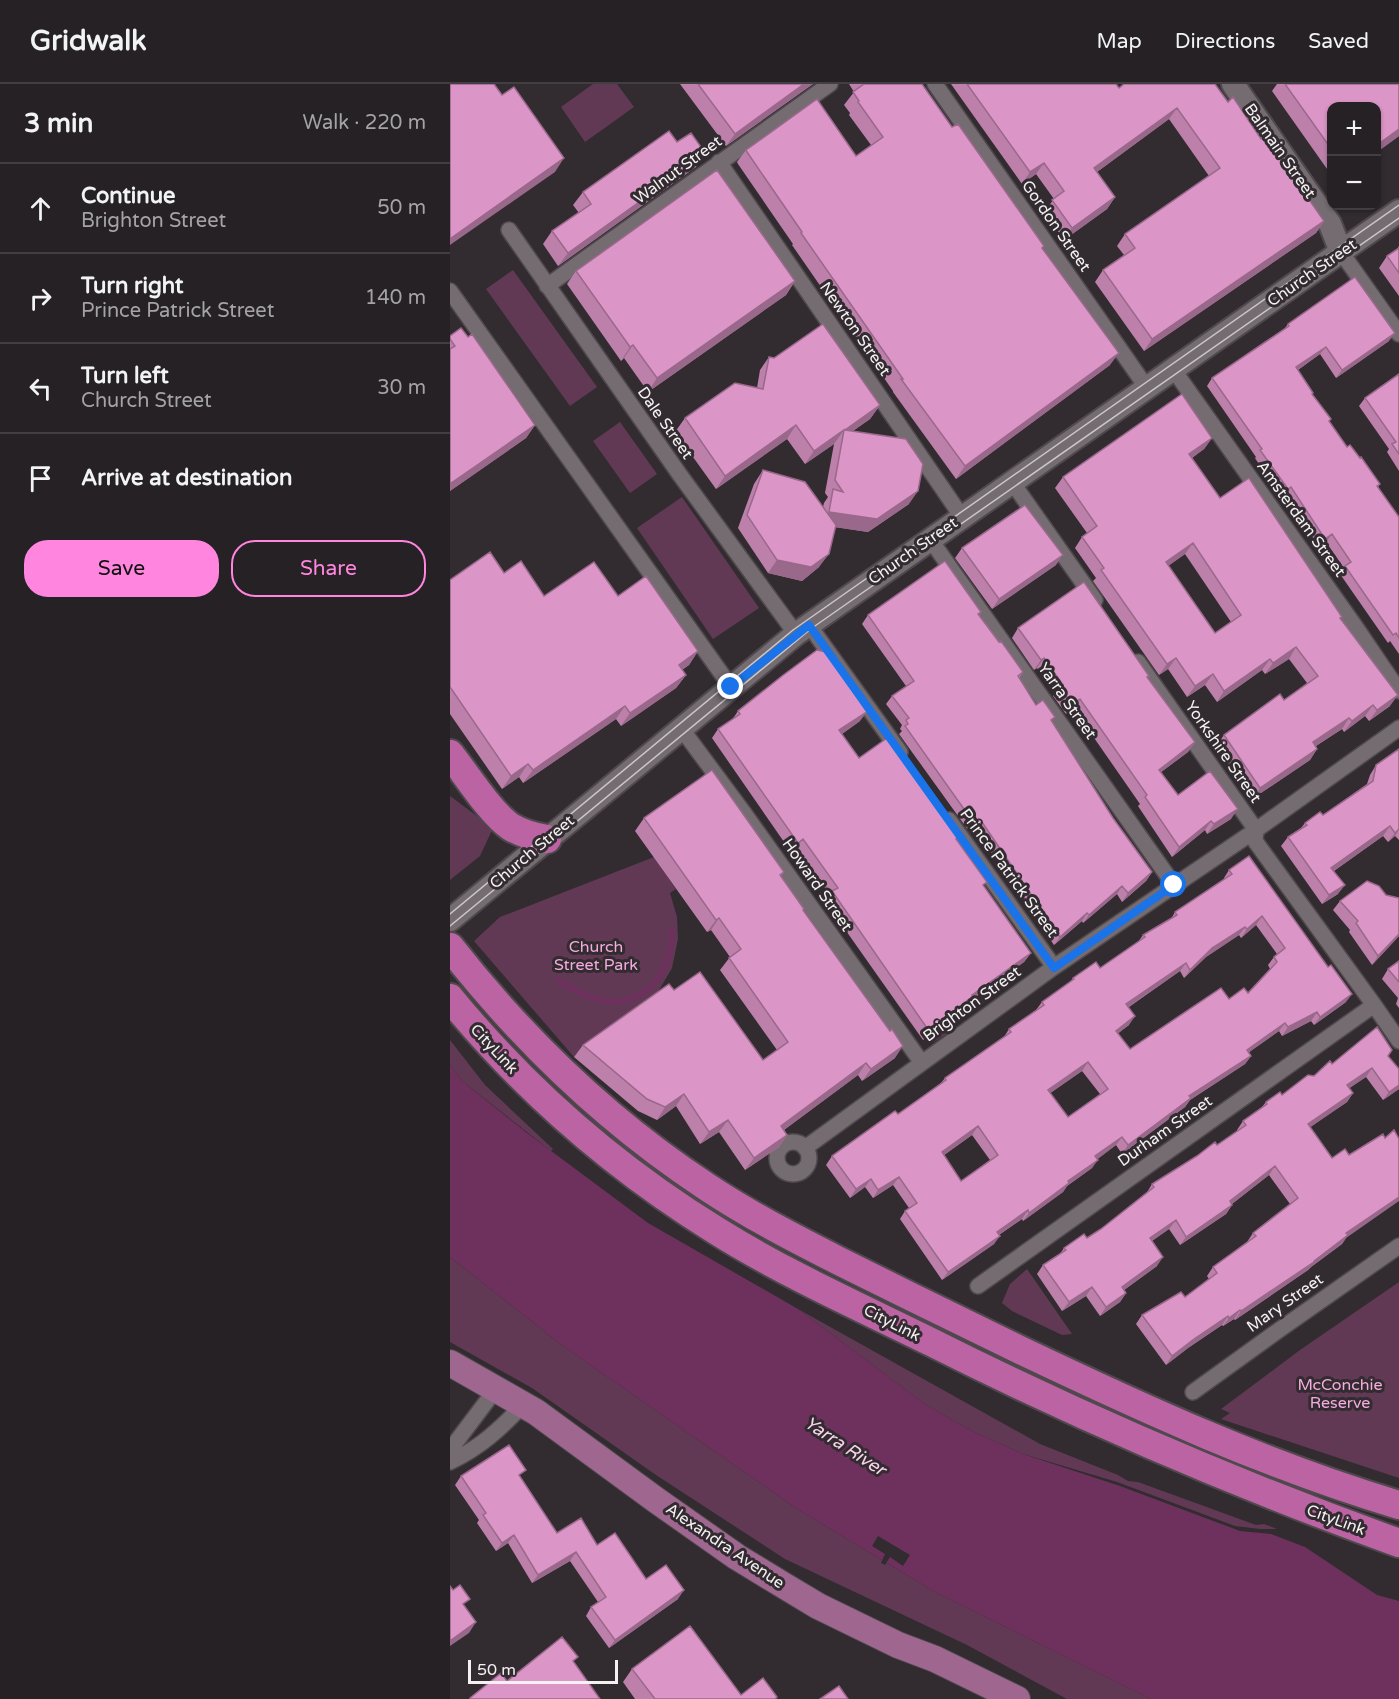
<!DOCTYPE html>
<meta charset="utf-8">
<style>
:root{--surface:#262124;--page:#2e292c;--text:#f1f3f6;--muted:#a4a3a6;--line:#423e41;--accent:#ff85de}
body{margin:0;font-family:"Varela Round",sans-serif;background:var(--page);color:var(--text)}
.controls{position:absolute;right:18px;top:18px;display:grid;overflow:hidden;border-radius:12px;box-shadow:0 2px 4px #0004}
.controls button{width:54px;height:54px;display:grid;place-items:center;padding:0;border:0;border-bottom:2px solid var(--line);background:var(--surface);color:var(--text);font:30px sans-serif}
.scale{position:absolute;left:18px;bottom:15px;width:150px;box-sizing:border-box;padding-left:6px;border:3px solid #f5f1f3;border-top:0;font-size:16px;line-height:21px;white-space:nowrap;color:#f5f1f3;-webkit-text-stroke:4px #322c30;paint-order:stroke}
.stop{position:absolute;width:18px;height:18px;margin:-14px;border:4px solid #1a73e8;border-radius:50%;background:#fff}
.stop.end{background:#1a73e8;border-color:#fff;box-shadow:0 2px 6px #0008}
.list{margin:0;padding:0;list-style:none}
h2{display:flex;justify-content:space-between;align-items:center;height:78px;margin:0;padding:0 24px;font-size:26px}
h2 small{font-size:20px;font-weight:400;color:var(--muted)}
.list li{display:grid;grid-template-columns:39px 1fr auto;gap:18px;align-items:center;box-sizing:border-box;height:90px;padding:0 24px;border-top:2px solid var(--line)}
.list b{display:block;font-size:22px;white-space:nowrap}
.list p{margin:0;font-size:20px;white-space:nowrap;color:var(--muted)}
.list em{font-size:20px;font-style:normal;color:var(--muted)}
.actions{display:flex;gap:12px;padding:18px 24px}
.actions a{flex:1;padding:14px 0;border:2px solid var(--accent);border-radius:24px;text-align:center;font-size:21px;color:var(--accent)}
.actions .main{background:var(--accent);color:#111}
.icon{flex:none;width:33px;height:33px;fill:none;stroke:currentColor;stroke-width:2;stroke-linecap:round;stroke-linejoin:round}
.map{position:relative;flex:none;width:949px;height:1615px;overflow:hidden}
header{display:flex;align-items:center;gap:36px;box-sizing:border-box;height:84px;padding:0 30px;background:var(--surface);border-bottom:2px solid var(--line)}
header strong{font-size:28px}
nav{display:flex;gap:33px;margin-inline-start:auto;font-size:21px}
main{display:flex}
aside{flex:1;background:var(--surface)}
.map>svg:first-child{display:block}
</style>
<header>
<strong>Gridwalk</strong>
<nav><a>Map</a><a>Directions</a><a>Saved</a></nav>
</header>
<main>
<aside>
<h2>3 min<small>Walk · 220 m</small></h2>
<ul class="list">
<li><svg class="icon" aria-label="ahead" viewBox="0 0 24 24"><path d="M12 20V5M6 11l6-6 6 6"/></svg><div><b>Continue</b><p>Brighton Street</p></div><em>50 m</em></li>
<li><svg class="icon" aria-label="right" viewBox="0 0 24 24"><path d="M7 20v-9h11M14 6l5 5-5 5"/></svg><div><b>Turn right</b><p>Prince Patrick Street</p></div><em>140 m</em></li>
<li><svg class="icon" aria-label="left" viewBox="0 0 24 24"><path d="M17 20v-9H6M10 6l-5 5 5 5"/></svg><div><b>Turn left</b><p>Church Street</p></div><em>30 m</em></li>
<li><svg class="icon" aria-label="arrive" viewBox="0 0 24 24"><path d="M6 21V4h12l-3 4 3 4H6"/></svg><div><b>Arrive at destination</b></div></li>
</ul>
<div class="actions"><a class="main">Save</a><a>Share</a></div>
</aside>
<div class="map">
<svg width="949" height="1615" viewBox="0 0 949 1615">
<rect width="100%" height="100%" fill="#322c30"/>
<!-- green -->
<path fill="#613955" d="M143 0H167L184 23 135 58 111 23Z
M63 186 147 303 120 322 36 205Z
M170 338 207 390 180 409 143 357Z
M232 413 309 524 263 555 187 444Z
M0 712 43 744 30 772 0 796Z
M204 773 226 805 220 809 227 833 228 855 222 884 202 918 124 973 24 857 50 833Z
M559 896 560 899 498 944 497 950 482 959 478 954Z
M0 956 35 1001 103 1065 101 1067 12 997 0 981Z
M0 1173 113 1262 349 1426 485 1508 701 1615H617L517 1561 335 1475 206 1391 82 1304 0 1258Z
M577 1185 622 1250 612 1251 562 1227 552 1219 560 1200Z
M949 1198V1394L771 1335 780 1329 771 1325 850 1266Z
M348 1225 590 1360 668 1391 678 1397 688 1398 806 1441 814 1440 827 1445H810L785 1442 667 1398 573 1370 520 1346 473 1319Z"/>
<!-- water -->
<path fill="#6e315e" d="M0 981 12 997 77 1049 198 1139 348 1225 473 1319 520 1346 573 1370 670 1402 790 1447 821 1450 855 1463 927 1511 949 1517V1615H701L485 1508 349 1426 113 1262 0 1173Z"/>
<!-- pier -->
<path fill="#322c30" d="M428 1452 460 1471 453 1482 440 1473 435 1481 431 1479 435 1470 422 1462Z"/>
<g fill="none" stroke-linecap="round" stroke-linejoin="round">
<!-- stream -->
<path stroke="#6e315e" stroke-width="6" d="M109 897C127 908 149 920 171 917 178 917 183 914 189 911 213 898 221 873 222 847"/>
<defs>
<path id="street" d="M485 0 697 304
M269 78 512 433
M59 146 230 391 346 550
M891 168 949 250
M97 202 380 0
M0 207 281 603
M723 285 905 542 949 607
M562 398 645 516
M480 455 724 801
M359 541 450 668
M688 578 806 746 805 757 924 921 949 957
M231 644 294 729 472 979
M499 736 604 883
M327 1074a16 16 0 1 1 32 0a16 16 0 1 1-32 0Z
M355 1064 604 883 806 746 949 644
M528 1202 924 921
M743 1308 829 1246 949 1162
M0 1366 46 1305
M0 1378C31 1363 50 1345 73 1321"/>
<path id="secondary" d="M783 0 880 140 891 168
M0 836 346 550 949 127"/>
<path id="primary" d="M0 1279 86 1328 206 1416 287 1473 333 1501 368 1522 448 1561 485 1575 567 1615"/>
<path id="highway" d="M0 670C16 690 41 730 61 743 71 749 85 753 97 755
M0 863C73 956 158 1038 257 1103 299 1131 344 1154 389 1177 449 1207 510 1237 570 1266 694 1325 818 1382 949 1421
M0 914C76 1007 165 1084 267 1147 334 1189 408 1222 479 1257 632 1334 788 1401 949 1459"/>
</defs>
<!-- street casing -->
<use href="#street" stroke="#4f494d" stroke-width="18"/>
<!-- secondary casing -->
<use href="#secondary" stroke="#4f494d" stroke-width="26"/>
<!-- primary casing -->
<use href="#primary" stroke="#4f494d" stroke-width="28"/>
<!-- highway casing -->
<use href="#highway" stroke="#4f494d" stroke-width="32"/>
<!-- street -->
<use href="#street" stroke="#746c71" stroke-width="15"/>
<!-- secondary -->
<use href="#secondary" stroke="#746c71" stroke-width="22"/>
<!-- primary -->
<use href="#primary" stroke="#9f6790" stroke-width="26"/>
<!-- highway -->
<use href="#highway" stroke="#bc63a4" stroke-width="28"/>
<!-- tram -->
<path stroke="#cbc6c9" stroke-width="1.5" d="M0 830 343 546 949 121
M0 842 362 544 949 134"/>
</g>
<!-- wall -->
<path fill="#bc80aa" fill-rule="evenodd" d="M230 0H363L276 62Z
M399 0H472L502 43 592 165 660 281 506 395 443 308V307L342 161 343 160 288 80 287 78 296 66 406 72 421 61 399 31 400 29 394 21 404 8Z
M501 0H666L669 4 778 18 811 55 874 137 866 149 694 267 645 198 653 186 674 171 667 162 675 150 759 92 719 35 647 88 665 113 657 125 614 156 594 128 604 115 586 90 572 100Z
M827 0H949V52L927 68V22H882V92L822 7Z
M246 83 108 182 93 160 102 147 129 129 123 121 133 108Z
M949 162V212L929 184 937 172 947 165Z
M126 187 345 197 336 211 198 308 174 274 171 277 117 200Z
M838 240 939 257 886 294 870 270 848 286 862 310 881 335 879 338 897 363 930 400 928 403 949 433V570L940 557 938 559 890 490 894 484 876 458 869 463 835 411 832 413 814 388 805 374 806 373 757 302 762 294 835 244Z
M0 252 18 253 85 341 76 354 0 407Z
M319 273 430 321 420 335 403 347 459 420 418 448 385 443 369 483 352 497 318 489 288 444 304 400 313 386 373 423 374 419 378 413 375 409 384 360 355 380 337 355 266 405 225 348 235 334 307 304 310 286Z
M949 290V387L937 368 939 365 909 322 915 314Z
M762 354 754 365 742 374 770 414 891 535 940 622 919 637 915 632 894 648 892 645 866 662 867 665 860 676 802 715 766 662 774 651 834 616 857 599 839 575 815 590 812 586 767 618 755 601 737 613 718 585 709 591 643 497 646 494 625 464 632 453 637 449 605 404 613 393ZM735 470 781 538 765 549 718 482Z
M512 464 606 481 542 525 505 474Z
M54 489 94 512H168L248 567 239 581 232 586 236 591 226 604 171 642 166 635 73 699 69 693 52 705 0 630V496Z
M531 528 529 531 573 588 569 594 586 621 602 638 663 734 702 788 696 797 672 818 667 810 633 839 632 837 604 861 526 746 521 750 449 650 452 647 450 645 452 641 436 620 442 612 456 602 412 540 418 531Z
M568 544 699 592 697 595 745 658 738 668 711 688 728 711 781 735 757 750 755 746 722 773 688 722 690 720 624 625 616 630 603 612 605 609 587 584 584 586 562 554Z
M288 627 410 637 392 650 409 674 508 756 534 803 581 869 574 878 520 917 517 922 473 956 375 817 380 811 346 764 341 768 262 654 268 645 282 636Z
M949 665V756L945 752 938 758 933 752 884 787 888 810 872 820 831 762 838 753 851 744 855 739 873 731 917 700 920 691 926 681Z
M194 734 334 788 331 792 353 826 445 974 412 997 408 991 334 1046 337 1051 329 1063 295 1086 269 1048 250 1060 226 1022 207 1036 188 1027 124 973 133 961 224 906 313 976 327 966 270 886 280 873 261 846 257 848 185 747Z
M779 786 896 918 864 941 861 937 832 952 829 947 799 968 801 972 795 980 740 1016 735 1023 672 1070 666 1061 647 1075 642 1084 617 1102 613 1108 573 1137 572 1135 549 1151 544 1160 492 1196 450 1135 455 1127 459 1124 443 1101 423 1114 415 1103 400 1114 376 1081 382 1072 448 1030 491 999 495 994 554 953 559 945 586 926 592 918 620 898 623 894 650 884 688 858 693 851 721 835 725 828 774 795V794ZM806 841 827 870 824 873 818 881 820 885 798 909 779 915 680 965 668 949 679 941V923L730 887 734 894 756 873 789 851 791 854ZM632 987 650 1010 618 1033 600 1009ZM522 1051 540 1076 511 1097 494 1071Z
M936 811 949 814V852L922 881 899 848 900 846 883 826 890 817Z
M949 877V924L946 920 948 914 932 895 938 885Z
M938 972 949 985V1005L933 1016 916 993 899 1004 903 1009 897 1018 860 1043 896 1154 892 1160 861 1183 858 1186 785 1236 784 1235 773 1242 772 1241 738 1264 716 1281 686 1240 692 1231 735 1213 759 1195 757 1192 763 1183 797 1158 803 1149 840 1120 819 1091 782 1120V1121L776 1130 730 1161 719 1145 702 1157 707 1182 674 1206 676 1209 670 1218 650 1232 636 1212 612 1227 587 1190 593 1181 610 1170 614 1164 637 1154 651 1145 696 1110 702 1100 767 1061 788 1047 787 1046 793 1037 812 1023 816 1018 832 1011 882 980Z
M11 1392 71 1394 107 1449 147 1461 196 1495 228 1515 159 1564 136 1532 141 1523 148 1518 120 1477 82 1499 58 1459 46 1467 27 1439 29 1436 5 1401Z
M182 1585 291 1611 327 1613 326 1615H185L173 1598Z"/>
<!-- shaded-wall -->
<path fill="#99688b" d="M354 0H363L276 62 285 50Z
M727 24 719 35 636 96 644 84Z
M949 45V52L927 68V61Z
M256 70 246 83 108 182 118 169Z
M114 74 105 88 0 161V155Z
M594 79 586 90 572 100 580 88Z
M665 113 657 125 614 156 622 144Z
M874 137 866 149 694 267 702 255Z
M345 197 336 211 198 308 207 294Z
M945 249 939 257 886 294 892 286Z
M183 261 174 274 171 277 180 263Z
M876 263 870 270 840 291 846 283Z
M669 269 660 281 506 395 515 382Z
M430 321 420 335 392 354 395 346Z
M85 341 76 354 0 407V400Z
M346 341 337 355 266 405 275 392Z
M394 346 384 360 355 380 364 367Z
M762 354 754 365 731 381 739 370Z
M841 403 835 411 832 413 838 405Z
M468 407 459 420 418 448 370 441 379 428Z
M882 450 876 458 869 463 875 455Z
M743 459 735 470 708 489 716 478Z
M379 470 369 483 352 497 318 489 327 476Z
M613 471 606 481 542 525 549 515Z
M846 563 839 575 815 590 823 579Z
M248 567 239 581 219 594 229 581Z
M594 574 587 584 584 586 591 576Z
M726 574 718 585 709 591 717 580Z
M820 575 812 586 767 618 774 607Z
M763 590 755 601 737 613 745 602Z
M236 591 226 604 171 642 180 629Z
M948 611 940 622 919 637 927 626Z
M630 615 624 625 616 630 622 621Z
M923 621 915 632 894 648 902 637Z
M175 622 166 635 73 699 83 686Z
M417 628 410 637 383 656 389 646Z
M899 634 892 645 855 669 863 658Z
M745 658 738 668 702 695 709 686Z
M867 665 860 676 802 715 810 704Z
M78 680 69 693 52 705 61 692Z
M788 725 781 735 757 750 764 740Z
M761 737 755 746 722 773 729 763Z
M532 738 526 746 521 750 526 742Z
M940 742 933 752 875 793 881 784Z
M949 745 945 752 938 758 945 749Z
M353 755 346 764 341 768 348 759Z
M702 788 696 797 672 818 678 809Z
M895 801 888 810 872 820 879 811Z
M672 802 667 810 633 839 639 831Z
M637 829 632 837 604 861 610 853Z
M812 832 806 841 791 854 797 845Z
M269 834 261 846 257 848 266 836Z
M795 843 789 851 756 873 734 894 740 886 762 864Z
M949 850V852L922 881 928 872Z
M581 869 574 878 520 917 517 922 473 956 479 947 522 911Z
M736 879 730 887 671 928 676 920Z
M902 910 896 918 864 941 870 933Z
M867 928 861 937 832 952 838 943Z
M685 932 679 941 661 955 666 947Z
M835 939 829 947 791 974 797 966Z
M453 962 445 974 412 997 421 985Z
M801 972 795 980 740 1016 735 1023 672 1070 678 1061 739 1012Z
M638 978 632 987 592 1015 598 1006Z
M416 979 408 991 323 1054 331 1042Z
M922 984 916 993 891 1010 897 1001Z
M949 1001V1005L933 1016 939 1008Z
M903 1009 897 1018 852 1049 858 1040Z
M234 1010 226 1022 207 1036 215 1023Z
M278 1036 269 1048 250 1060 259 1048Z
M528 1042 522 1051 486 1077 492 1068Z
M337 1051 329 1063 295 1086 304 1074Z
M672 1053 666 1061 640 1081 645 1072Z
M648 1076 642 1084 617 1102 613 1108 573 1137 579 1129 618 1097Z
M825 1082 819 1091 774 1126 780 1117Z
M449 1093 443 1101 423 1114 428 1106Z
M421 1095 415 1103 400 1114 406 1105Z
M949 1113V1117L896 1154 892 1160 861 1183 858 1186 785 1236 791 1227 864 1177 896 1149Z
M782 1121 776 1130 730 1161 736 1153Z
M578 1126 572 1135 541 1156 547 1148Z
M726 1136 719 1145 694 1162 700 1154Z
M550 1152 544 1160 492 1196 498 1188Z
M713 1173 707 1182 666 1212 672 1203Z
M642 1203 636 1212 612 1227 619 1218Z
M676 1209 670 1218 650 1232 656 1223Z
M790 1226 784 1235 773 1242 779 1234Z
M778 1232 772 1241 738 1264 716 1281 722 1272 744 1255Z
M64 1451 58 1459 46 1467 52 1459Z
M126 1468 120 1477 82 1499 88 1491Z
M234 1506 228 1515 159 1564 165 1556Z
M26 1538 19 1549 0 1562V1557Z"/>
<!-- building -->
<path fill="#db95c6" stroke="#99688b" stroke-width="1.5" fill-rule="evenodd" d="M0 0H44L52 11 64 3 114 74 0 155Z
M248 0H354L285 50Z
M414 0H472L502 43 508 40 594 162 592 164 669 269 515 382 451 295H453L351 149 352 148 297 68 296 66 367 15 406 72 433 53 408 18 409 17 403 8Z
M517 0H666L669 4 674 0H765L778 18 783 13 811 55 815 52 874 137 702 255 653 186 685 164 675 150 770 84 727 24 644 84 665 113 622 144 602 116 614 107 594 79 580 88Z
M835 0H949V45L927 61V22H882V66Z
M219 47 227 58 241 49 256 70 118 169 102 147 141 120 133 108Z
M267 86 345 197 207 294 183 261 180 263 126 187Z
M949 164V189L937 172Z
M905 193 945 249 892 286 876 263 846 283 863 309 862 310 881 335 879 337 897 363 900 361 910 374 911 373 930 400 927 402 949 433V554L946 549 943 551 895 482 901 478 882 450 875 455 841 403 838 405 820 380 810 366 812 365 762 294 839 242 838 240Z
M373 240 430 321 395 346 456 355 473 380 468 407 427 435 379 428 383 405 393 408 385 396 394 346 364 367 346 341 275 392 235 334 285 299 313 305 319 273 324 274Z
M11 244 18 253 22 250 85 341 0 400V265L5 262 0 255V252Z
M949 290V370L942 360 946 358 915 314Z
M732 310 762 354 739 370 770 414 799 394 892 533 890 534 948 611 927 626 923 621 902 637 899 634 863 658 867 665 810 704 774 651 830 610 834 616 868 592 846 563 823 579 820 575 774 607 763 590 745 602 726 574 717 580 651 486 654 484 632 453 647 442 613 393ZM743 459 791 531 765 549 716 478Z
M313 386 355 398 386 441 379 470 361 483 327 476 297 431Z
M575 421 613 471 549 515 512 464Z
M40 468 54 489 71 477 94 512 144 478 168 512 196 492 248 567 229 581 236 591 180 629 175 622 83 686 78 680 61 692 0 603V496Z
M495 477 531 528 528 530 549 558 551 557 573 588 568 592 586 621 593 616 605 633 601 636 663 734 702 788 678 809 672 802 639 831 637 829 610 853 532 738 526 742 455 642 458 640 456 636 459 634 442 612 464 597 418 531Z
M634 498 699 592 697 593 745 658 709 686 728 711 760 687 788 725 764 740 761 737 729 763 695 713 697 711 630 615 622 621 610 603 613 601 594 574 591 576 568 544Z
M367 566 376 568 417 628 389 646 409 674 440 652 511 752 506 755 537 798 533 801 581 869 522 911 523 912 479 947 382 807 388 804 353 755 348 759 268 645 290 630 288 627 332 592Z
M949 665V745L945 749 940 742 881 784 895 801 879 811 838 753 857 741 855 739 870 728 873 731 923 697 926 681Z
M262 686 334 788 330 791 354 825 353 826 440 947 442 945 453 962 421 985 416 979 331 1042 337 1051 304 1074 278 1036 259 1048 234 1010 215 1023 197 1015 133 961 219 900 224 906 250 888 313 976 338 958 279 874 291 865 269 834 266 836 194 734Z
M799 772 878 883 881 881 902 910 870 933 867 928 838 943 835 939 797 966 801 972 739 1012 741 1014 678 1061 672 1053 645 1072 648 1076 618 1097 619 1099 579 1129 578 1126 547 1148 550 1152 498 1188 455 1127 467 1119 449 1093 428 1106 421 1095 406 1105 382 1072 445 1027 448 1030 496 996 495 994 561 948 559 945 594 921 592 918 624 895 623 894 646 878 650 884 695 853 693 851 727 831 725 828 782 790 779 786ZM812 832 835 864 824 873 827 878 798 909 794 904 779 915 771 904 680 965 666 947 685 932 676 920 736 879 740 886 762 864 795 843 797 845ZM638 978 658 1005 618 1033 598 1006ZM528 1042 548 1071 511 1097 492 1068Z
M917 797 929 802 936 811 949 814V850L928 872 906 839 908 837 890 817Z
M949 877V898L938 885Z
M927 943 942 966 938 972 949 985V1001L939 1008 922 984 897 1001 903 1009 858 1040 882 1074 895 1065 899 1071 933 1050 935 1054 944 1046 949 1055V1113L896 1149 898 1151 864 1177V1178L791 1227 790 1226 779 1234 778 1232 744 1255 722 1272 692 1231 731 1208 735 1213 767 1189 763 1183 806 1152 803 1149 848 1114 825 1082 780 1117 782 1121 736 1153 726 1136 700 1154 713 1173 672 1203 676 1209 656 1223 642 1203 619 1218 593 1181 616 1166 614 1164 634 1150 637 1154 651 1145 704 1103 702 1100 747 1072 765 1058 767 1061 796 1041 793 1037 817 1020 816 1018 830 1008 832 1011 858 991 864 992 880 977 882 980Z
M59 1361 76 1386 69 1391 107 1449 131 1434 147 1461 165 1449 196 1495 216 1481 234 1506 165 1556 141 1523 156 1513 126 1468 88 1491 64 1451 52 1459 33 1431 36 1429 11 1392Z
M10 1501 20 1515 13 1520 26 1538 0 1557V1502L3 1506Z
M240 1542 291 1611 313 1594 327 1613 325 1615H205L182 1585Z
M112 1553 128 1573 123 1577 150 1615H20V1614L51 1589 57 1597Z
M389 1602 398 1615H370Z"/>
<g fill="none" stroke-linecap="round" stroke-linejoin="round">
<!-- route -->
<path stroke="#1a73e8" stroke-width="8" d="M281 603 359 541 604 884 724 801"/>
</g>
<g text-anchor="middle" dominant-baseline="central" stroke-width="6" stroke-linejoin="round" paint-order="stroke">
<!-- street labels -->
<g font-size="16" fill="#f5f1f3" stroke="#322c30">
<text transform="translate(830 67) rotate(55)">Balmain Street</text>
<text transform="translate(228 86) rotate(-36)">Walnut Street</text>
<text transform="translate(606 142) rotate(55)">Gordon Street</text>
<text transform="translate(862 189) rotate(-35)">Church Street</text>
<text transform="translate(405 245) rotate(55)">Newton Street</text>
<text transform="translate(215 339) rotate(55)">Dale Street</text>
<text transform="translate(851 435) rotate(54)">Amsterdam Street</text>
<text transform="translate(463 467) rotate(-35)">Church Street</text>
<text transform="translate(617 617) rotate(55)">Yarra Street</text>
<text transform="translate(773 668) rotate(55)">Yorkshire Street</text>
<text transform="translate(82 768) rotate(-40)">Church Street</text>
<text transform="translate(559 789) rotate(54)">Prince Patrick Street</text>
<text transform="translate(367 801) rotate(55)">Howard Street</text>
<text transform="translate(522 920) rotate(-36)">Brighton Street</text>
<text transform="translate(44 965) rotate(47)">CityLink</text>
<text transform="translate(715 1047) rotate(-35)">Durham Street</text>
<text transform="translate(835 1219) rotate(-35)">Mary Street</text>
<text transform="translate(442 1239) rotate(27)">CityLink</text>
<text transform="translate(886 1436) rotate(20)">CityLink</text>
<text transform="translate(275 1462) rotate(34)">Alexandra Avenue</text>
</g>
<!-- park labels -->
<g font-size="16" fill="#f5abdf" stroke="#322c30">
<text x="146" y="863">Church<tspan x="146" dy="18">Street Park</tspan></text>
<text x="890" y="1301">McConchie<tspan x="890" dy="18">Reserve</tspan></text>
</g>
<!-- water labels -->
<g font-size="18" font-style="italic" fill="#f9d2ec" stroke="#322c30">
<text transform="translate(395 1362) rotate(33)">Yarra River</text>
</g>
</g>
</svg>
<div class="controls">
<button>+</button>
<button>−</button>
</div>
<div class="scale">50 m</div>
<div class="stop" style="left:724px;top:801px"></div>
<div class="stop end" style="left:281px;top:603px"></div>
</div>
</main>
